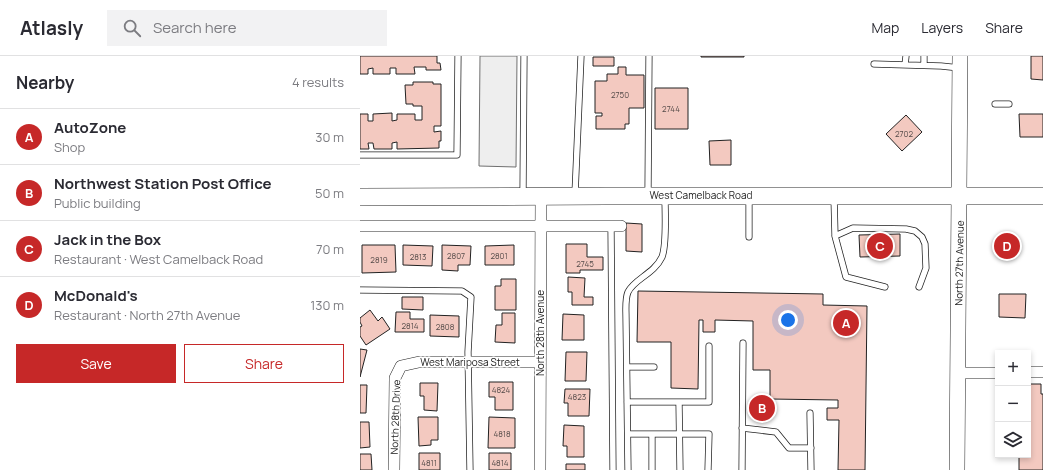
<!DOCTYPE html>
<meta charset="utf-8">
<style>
:root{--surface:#fff;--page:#f2f2f3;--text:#2b2b33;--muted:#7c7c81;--line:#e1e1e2;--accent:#c62828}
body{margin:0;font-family:Manrope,sans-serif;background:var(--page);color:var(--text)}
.controls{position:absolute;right:12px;bottom:12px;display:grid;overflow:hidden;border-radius:0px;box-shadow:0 2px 6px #0003}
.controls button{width:36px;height:36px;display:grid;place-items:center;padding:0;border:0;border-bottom:1px solid var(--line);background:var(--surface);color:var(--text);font:20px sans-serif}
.you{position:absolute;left:428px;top:264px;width:14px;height:14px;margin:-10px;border:3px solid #fff;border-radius:50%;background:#1a73e8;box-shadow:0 0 0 6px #1a73e833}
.badge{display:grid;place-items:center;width:26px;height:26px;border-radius:50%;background:var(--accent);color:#fff;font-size:13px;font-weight:700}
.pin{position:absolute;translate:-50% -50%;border:2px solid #fff;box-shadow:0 1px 4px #0006}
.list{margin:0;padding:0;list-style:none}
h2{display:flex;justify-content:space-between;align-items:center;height:52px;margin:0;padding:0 16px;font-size:17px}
h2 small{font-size:13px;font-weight:400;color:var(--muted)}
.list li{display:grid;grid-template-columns:26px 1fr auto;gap:12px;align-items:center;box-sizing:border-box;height:56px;padding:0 16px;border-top:1px solid var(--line)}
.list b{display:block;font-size:15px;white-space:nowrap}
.list p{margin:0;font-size:13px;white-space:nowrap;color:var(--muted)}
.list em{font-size:13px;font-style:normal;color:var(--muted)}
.actions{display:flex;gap:8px;padding:12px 16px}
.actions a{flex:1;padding:9px 0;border:1px solid var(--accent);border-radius:0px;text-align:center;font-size:14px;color:var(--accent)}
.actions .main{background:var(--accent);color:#fff}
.icon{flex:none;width:22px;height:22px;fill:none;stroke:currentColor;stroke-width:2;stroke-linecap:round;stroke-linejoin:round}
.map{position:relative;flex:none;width:683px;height:414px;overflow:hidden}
header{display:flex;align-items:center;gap:24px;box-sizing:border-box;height:56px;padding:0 20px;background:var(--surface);border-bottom:1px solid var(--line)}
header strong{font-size:19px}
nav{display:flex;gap:22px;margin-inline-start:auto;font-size:14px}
.search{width:280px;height:36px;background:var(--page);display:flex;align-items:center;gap:10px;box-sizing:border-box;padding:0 14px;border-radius:0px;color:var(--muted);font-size:15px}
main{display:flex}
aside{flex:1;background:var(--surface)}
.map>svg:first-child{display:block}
</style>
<header>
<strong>Atlasly</strong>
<div class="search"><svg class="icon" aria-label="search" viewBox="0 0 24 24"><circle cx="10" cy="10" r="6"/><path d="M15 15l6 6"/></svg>Search here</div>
<nav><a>Map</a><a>Layers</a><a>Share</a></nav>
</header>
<main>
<aside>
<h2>Nearby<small>4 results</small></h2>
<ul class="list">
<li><span class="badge">A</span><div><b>AutoZone</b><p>Shop</p></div><em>30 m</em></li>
<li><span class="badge">B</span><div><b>Northwest Station Post Office</b><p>Public building</p></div><em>50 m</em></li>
<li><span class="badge">C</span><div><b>Jack in the Box</b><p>Restaurant · West Camelback Road</p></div><em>70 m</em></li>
<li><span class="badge">D</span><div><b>McDonald's</b><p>Restaurant · North 27th Avenue</p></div><em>130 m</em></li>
</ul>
<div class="actions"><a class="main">Save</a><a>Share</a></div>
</aside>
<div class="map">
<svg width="683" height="414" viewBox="0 0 683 414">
<rect width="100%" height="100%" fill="#fff"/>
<!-- green -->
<path fill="#eee" stroke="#6f6f6f" d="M120 0H157L156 111 119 110Z"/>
<!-- building -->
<path fill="#f3c9c0" stroke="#222" d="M0 0H77V7H80L81 14H66V11H54L55 18H36V12H30V18H13V12L8 13V18H0Z
M341 0H384V1H341Z
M671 0H683V24L671 23Z
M233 1H254V10H233Z
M258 11H266V19H284V52H269V68H265V73H236V60H242V57H235V25H247V18H258Z
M53 26H73V28H81V70H74V76L81 75V85H79V92L37 93V86L32 87V93H14L13 87H8L9 93H0V58H8V65H13V58L32 57V65L37 64V58H55V64H62V50H53V48H46L45 29H53Z
M295 32H328V73H295Z
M659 58H683V81H660Z
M546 59 562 76 542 95 526 78Z
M371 84V109H350L349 85Z
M266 167 282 168V196L266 195Z
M540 178V200L500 201 499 179Z
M652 179 653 201 641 202V180Z
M206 188H227V201H243V214H220V217H206Z
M2 189H35L36 216 2 217Z
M43 189 73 190 72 210 43 209Z
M82 189 111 190 110 209H98V215L82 214Z
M154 189V209H125V190Z
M208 221 225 222 224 241H233V249H212V236H208Z
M141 223H156V254H135V230H141Z
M278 235 463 238V249L507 250 505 414H478L479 364H467V352H478V344L410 343V314H393V265L355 264V276H343V264H339L338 333 311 332V286H277Z
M639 238H666L665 262 639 261Z
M42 241H63V254L42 253Z
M10 254 18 265 22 261 30 273 6 289 0 280V271L2 270 0 266V262Z
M36 256H50V263H64V276H35Z
M142 257H155V287L135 286 136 269H142Z
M203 258 224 259V284H202Z
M70 259 99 260V281L70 280Z
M0 293 7 294 0 321Z
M206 296H227L226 325H205Z
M129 326H153V354H135V341H129Z
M60 327H78L77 355 64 354V340H60Z
M668 328H681V338H683V414H659V399H668Z
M0 329H7L6 357H0Z
M205 333H230L229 360H208V347H204Z
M58 361H78V384H71V389L59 390Z
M129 361 155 362V392H128Z
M0 366H9L10 391 0 392Z
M204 369 224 370V401H207V390H203Z
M59 397H80V414H59Z
M129 397H151V414H129Z
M0 398H11L12 414H0Z
M206 408H225V414H206Z"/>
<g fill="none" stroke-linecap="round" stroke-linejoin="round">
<defs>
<path id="service" d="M514 8 581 10 600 12
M545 9 546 0
M564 9V0
M635 48H649
M0 99H97L98 0
M288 137 289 0
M163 138 164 0
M215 138 221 0
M474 141 475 180 486 221 525 231
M251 170 253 414
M475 180 493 172 546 173 555 175 562 181 565 188 566 212 559 231
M389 181V141
M0 234 102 235 111 241 108 296 110 414
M267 311H294
M267 346H349V290
M319 346 320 414
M450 357 451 414
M382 372 416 376 429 392H451
M268 378H349L348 414
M292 378V414
M268 414 266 261C266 254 265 243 268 236 274 223 294 218 302 201 307 188 305 157 305 142
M382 414 383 287"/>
<path id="minor" d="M0 170H261
M668 316H683
M597 317H638
M34 414 35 322 41 310 59 306H179
M180 414 181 140"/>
<path id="secondary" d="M597 414 600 0"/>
<path id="primary" d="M0 141 246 140H683"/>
</defs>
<!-- service casing -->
<use href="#service" stroke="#222" stroke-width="7"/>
<!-- minor casing -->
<use href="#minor" stroke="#222" stroke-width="12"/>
<!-- secondary casing -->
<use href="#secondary" stroke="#222" stroke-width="16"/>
<!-- primary casing -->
<use href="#primary" stroke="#222" stroke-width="18"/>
<!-- service -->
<use href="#service" stroke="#fff" stroke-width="5.5"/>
<!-- minor -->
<use href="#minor" stroke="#fff" stroke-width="11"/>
<!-- secondary -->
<use href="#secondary" stroke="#fff" stroke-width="15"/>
<!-- primary -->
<use href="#primary" stroke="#fff" stroke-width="17"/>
</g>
<g text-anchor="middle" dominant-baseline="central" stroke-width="3" stroke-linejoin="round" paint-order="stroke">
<!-- number labels -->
<g font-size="8" fill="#564c4a">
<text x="260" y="38">2750</text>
<text x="311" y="52">2744</text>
<text x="544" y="77">2702</text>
<text x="96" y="199">2807</text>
<text x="139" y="199">2801</text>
<text x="58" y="200">2813</text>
<text x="19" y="203">2819</text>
<text x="225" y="207">2745</text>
<text x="50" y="269">2814</text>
<text x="85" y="270">2808</text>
<text x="141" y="333">4824</text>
<text x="217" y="340">4823</text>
<text x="142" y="377">4818</text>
<text x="69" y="406">4811</text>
<text x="140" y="406">4814</text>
</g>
<!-- street labels -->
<g font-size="10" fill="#222" stroke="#fff">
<text x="341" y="139">West Camelback Road</text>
<text transform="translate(599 207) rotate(-89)">North 27th Avenue</text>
<text transform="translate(180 277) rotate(-90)">North 28th Avenue</text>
<text x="110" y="306">West Mariposa Street</text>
<text transform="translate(35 361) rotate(-88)">North 28th Drive</text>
</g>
</g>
</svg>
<div class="controls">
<button>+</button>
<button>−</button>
<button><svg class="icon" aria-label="layers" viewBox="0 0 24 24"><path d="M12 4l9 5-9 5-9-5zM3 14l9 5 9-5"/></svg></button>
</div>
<div class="you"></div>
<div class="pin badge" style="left:486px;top:267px">A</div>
<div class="pin badge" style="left:402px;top:352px">B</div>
<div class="pin badge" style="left:520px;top:190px">C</div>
<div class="pin badge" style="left:647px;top:190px">D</div>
</div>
</main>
